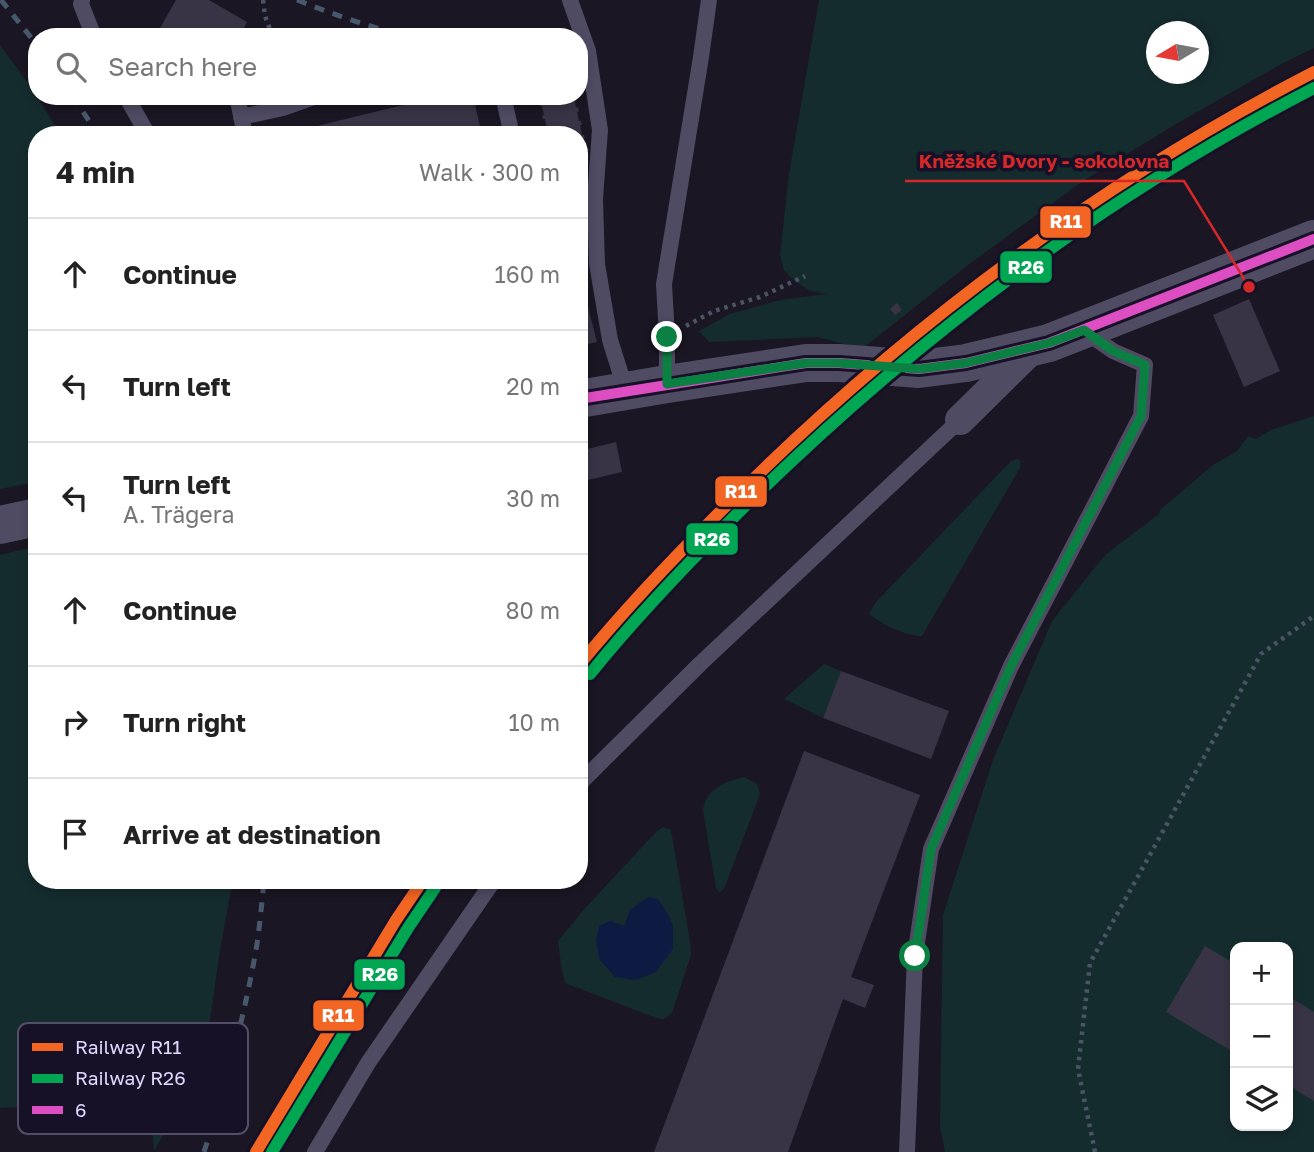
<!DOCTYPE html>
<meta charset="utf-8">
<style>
:root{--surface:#fff;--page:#f2f2f2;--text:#222;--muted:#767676;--line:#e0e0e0}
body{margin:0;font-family:"Golos Text",sans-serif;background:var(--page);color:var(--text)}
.controls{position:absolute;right:21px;bottom:21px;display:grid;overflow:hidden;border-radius:14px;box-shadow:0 4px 10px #0003}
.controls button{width:63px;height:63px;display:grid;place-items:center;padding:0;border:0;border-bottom:2px solid var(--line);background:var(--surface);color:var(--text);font:35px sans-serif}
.compass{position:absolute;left:1146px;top:21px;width:63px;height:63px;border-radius:50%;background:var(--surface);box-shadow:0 4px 10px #0003;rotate:260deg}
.stop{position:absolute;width:21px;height:21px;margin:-16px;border:5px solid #0b8043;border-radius:50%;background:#fff}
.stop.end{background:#0b8043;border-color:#fff;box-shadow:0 2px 7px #0008}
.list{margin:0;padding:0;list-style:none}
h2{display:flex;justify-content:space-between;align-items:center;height:91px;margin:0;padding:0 28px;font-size:30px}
h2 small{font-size:23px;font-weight:400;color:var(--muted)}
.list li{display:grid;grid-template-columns:46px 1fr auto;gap:21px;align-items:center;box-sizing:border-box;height:112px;padding:0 28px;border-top:2px solid var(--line)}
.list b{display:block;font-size:26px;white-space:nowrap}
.list p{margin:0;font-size:23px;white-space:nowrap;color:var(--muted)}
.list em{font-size:23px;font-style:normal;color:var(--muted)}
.icon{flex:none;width:38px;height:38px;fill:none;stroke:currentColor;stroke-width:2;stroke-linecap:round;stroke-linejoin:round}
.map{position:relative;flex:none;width:1314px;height:1152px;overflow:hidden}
.search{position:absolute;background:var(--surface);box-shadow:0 4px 10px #0003;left:28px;top:28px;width:560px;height:77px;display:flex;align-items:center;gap:18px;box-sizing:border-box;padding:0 24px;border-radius:28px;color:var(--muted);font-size:26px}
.panel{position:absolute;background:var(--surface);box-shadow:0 4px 10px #0003;left:28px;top:126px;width:560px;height:763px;border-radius:28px}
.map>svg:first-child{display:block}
</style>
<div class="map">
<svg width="1314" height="1152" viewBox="0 0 1314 1152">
<rect width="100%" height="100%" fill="#1a1623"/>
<!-- green -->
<path fill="#152c2f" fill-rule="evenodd" d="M819 0H1314V48L1283 63 1176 124 1083 181 968 265 862 349 818 337 709 342 699 331 730 314 780 300 827 294 810 291 796 282 784 270 780 255 789 174ZM1156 32H1198V74H1156Z
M0 45 33 90 61 135H37V482L0 489Z
M1314 416V1152H945L940 1126 943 915 993 760 1052 621 1105 555 1159 514 1160 510 1213 465 1237 451 1248 436 1256 439 1271 430ZM1235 947H1288V1126H1235Z
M1018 459 1021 461 1020 468 922 636C909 637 877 623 869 613L876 602 1011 461Z
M37 546V880H233L220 950 208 1034 193 1082 154 1151C153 1141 154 1129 145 1121 138 1115 128 1115 119 1113 78 1105 41 1106 0 1108V555Z
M824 664 841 671 823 718 784 699Z
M744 777 757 784 760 794 724 889 719 892 716 888 703 810C706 788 725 782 744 777Z
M663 827 671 830 690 941 691 955 672 1013 664 1019 656 1018 565 983 561 965 558 941 587 906 656 832Z"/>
<!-- water -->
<path fill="#0d1b42" d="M648 897 658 899 668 914 673 926V949L656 972 636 980 615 977 599 959 596 939 599 926 610 921 624 926 630 910Z"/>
<!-- building -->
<path fill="#393445" d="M176 0H209L247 22 239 37H174L160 28Z
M440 96H473L482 135H280Z
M540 96H574L576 108 578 107 579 111 577 112 579 121H581L582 125H580L582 135H584L585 138 580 139 579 135H548V133H546L545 129H547L545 119H543L542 116 544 115 542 106H540Z
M579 272 597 342 579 346Z
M1249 299 1280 371 1244 387 1213 315Z
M897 303 902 310 895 315 890 309Z
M616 442 622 472 579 482V451Z
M579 485 586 511 579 512Z
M841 671 949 711 931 759 823 718Z
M804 751 920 795 851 977 874 985 865 1008 843 999 788 1152H654Z
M1205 946 1235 964V1053L1166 1012Z
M1288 996 1314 1012V1101L1288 1085Z"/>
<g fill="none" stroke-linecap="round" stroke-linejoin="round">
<!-- path -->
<path stroke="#4a5464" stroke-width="4.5" stroke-dasharray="3.5 5" stroke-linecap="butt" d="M263 0 265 16 273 37
M686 326 714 311 760 297 805 276
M1095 1152 1078 1069 1090 963 1261 654 1314 616"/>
<!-- service -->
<path stroke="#4f4b63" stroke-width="16" d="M82 0 81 4 94 37
M570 0 588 51 600 130 595 199 597 264 610 340 626 391
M126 96 148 135
M237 96 245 135
M503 96 512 135
M241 117 283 108 317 96
M667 384V337L664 284 701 57 709 0
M579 784 701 663 960 420
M315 1152 368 1063 494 880
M907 1152 915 956 931 849 1011 666 1141 416 1145 365 1113 351 1086 332"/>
<!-- minor -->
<path stroke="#4f4b63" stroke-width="30" d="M960 420 1034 347"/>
<!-- tertiary -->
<path stroke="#4f4b63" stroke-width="38" d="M579 399 667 384 806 363H839L919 369 966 363 1049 343 1314 239
M0 525 37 517"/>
<!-- rail -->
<path stroke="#48586c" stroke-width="5" stroke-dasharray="10 9" stroke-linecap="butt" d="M1 0 37 45
M297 0C335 15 372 28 412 37
M73 96 98 135
M204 1152C226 1084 245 1015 257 944 260 923 262 902 264 880"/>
<defs>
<path id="bus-1" d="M579 399 806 363H839L919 369 966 363 1049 343 1314 239"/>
</defs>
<!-- bus-1 casing -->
<use href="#bus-1" stroke="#171128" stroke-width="16"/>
<!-- bus-1 -->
<use href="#bus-1" stroke="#dd4ec2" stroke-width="10"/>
<defs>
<path id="rail-1" d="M579 665C625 609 675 556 727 505 899 333 1097 184 1314 72
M256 1152 396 920 423 880"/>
<path id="rail-2" d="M590 674C635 618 686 565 737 514 907 345 1101 198 1314 88
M272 1152 408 928 435 888"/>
</defs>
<!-- rail-1 casing -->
<use href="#rail-1" stroke="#171128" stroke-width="18"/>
<!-- rail-2 casing -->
<use href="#rail-2" stroke="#171128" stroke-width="18"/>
<!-- rail-1 -->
<use href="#rail-1" stroke="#f26522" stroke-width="12"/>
<!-- rail-2 -->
<use href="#rail-2" stroke="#00a651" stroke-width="12"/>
</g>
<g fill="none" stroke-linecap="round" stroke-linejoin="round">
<!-- route -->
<path stroke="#0b8043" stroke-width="9" d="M667 337V384L806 363H839L919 369 966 363 1049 343 1084 330 1113 351 1145 365 1141 416 1011 666 931 849 915 956"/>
</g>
<!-- legend -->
<rect x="18" y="1023" width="230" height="111" rx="10" fill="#171128" stroke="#534d68" stroke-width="2"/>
<rect x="32" y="1043" width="31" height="8" fill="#f26522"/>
<rect x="32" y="1074" width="31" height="9" fill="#00a651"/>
<rect x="32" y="1106" width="31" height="8" fill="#dd4ec2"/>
<g font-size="19" fill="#e0d8fe">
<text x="75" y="1054">Railway R11</text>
<text x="75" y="1085">Railway R26</text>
<text x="75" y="1117">6</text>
</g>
<!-- callouts -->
<path fill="none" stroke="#d62828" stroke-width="2.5" d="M1249 287L1184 181H905"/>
<circle fill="#d62828" stroke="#171128" stroke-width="2.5" cx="1249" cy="287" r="7"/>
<g font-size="19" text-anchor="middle" font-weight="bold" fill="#d62828" stroke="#171128" stroke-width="7" stroke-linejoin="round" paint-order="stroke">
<text x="1044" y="168">Kněžské Dvory - sokolovna</text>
</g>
<g stroke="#171128" stroke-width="2.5">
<rect x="1039" y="205" width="53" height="34" rx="7" fill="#f26522"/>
<rect x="999" y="250" width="54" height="34" rx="7" fill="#00a651"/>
<rect x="714" y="475" width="54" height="33" rx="7" fill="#f26522"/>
<rect x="685" y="522" width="54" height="34" rx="7" fill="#00a651"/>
<rect x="353" y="958" width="53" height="33" rx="7" fill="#00a651"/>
<rect x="312" y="999" width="53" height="33" rx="7" fill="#f26522"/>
</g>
<g font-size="19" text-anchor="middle" font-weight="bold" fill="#fff">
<text x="1066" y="228">R11</text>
<text x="1026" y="274">R26</text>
<text x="741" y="498">R11</text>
<text x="712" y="546">R26</text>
<text x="380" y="981">R26</text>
<text x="338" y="1022">R11</text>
</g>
</svg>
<div class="controls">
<button>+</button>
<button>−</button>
<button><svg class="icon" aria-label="layers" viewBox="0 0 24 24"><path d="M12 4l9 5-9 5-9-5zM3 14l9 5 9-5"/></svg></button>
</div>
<svg class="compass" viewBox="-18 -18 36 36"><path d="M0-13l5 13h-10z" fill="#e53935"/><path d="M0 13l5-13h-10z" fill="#767676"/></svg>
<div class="stop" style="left:915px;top:956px"></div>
<div class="stop end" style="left:667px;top:337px"></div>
<div class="search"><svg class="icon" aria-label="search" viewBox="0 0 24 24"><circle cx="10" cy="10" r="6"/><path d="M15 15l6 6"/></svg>Search here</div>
<section class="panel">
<h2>4 min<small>Walk · 300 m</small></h2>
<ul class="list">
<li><svg class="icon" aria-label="ahead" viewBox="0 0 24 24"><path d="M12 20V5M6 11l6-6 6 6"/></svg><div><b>Continue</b></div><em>160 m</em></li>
<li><svg class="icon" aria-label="left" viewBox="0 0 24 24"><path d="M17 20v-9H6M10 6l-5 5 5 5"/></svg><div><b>Turn left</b></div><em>20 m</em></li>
<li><svg class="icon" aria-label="left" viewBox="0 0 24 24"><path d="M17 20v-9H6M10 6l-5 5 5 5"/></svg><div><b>Turn left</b><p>A. Trägera</p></div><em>30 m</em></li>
<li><svg class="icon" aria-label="ahead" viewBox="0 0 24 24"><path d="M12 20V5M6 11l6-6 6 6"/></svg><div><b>Continue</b></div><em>80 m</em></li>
<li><svg class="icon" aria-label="right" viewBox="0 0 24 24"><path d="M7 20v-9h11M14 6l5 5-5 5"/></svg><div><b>Turn right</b></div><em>10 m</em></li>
<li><svg class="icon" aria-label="arrive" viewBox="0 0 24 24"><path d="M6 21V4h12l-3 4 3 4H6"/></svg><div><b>Arrive at destination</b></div></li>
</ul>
</section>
</div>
